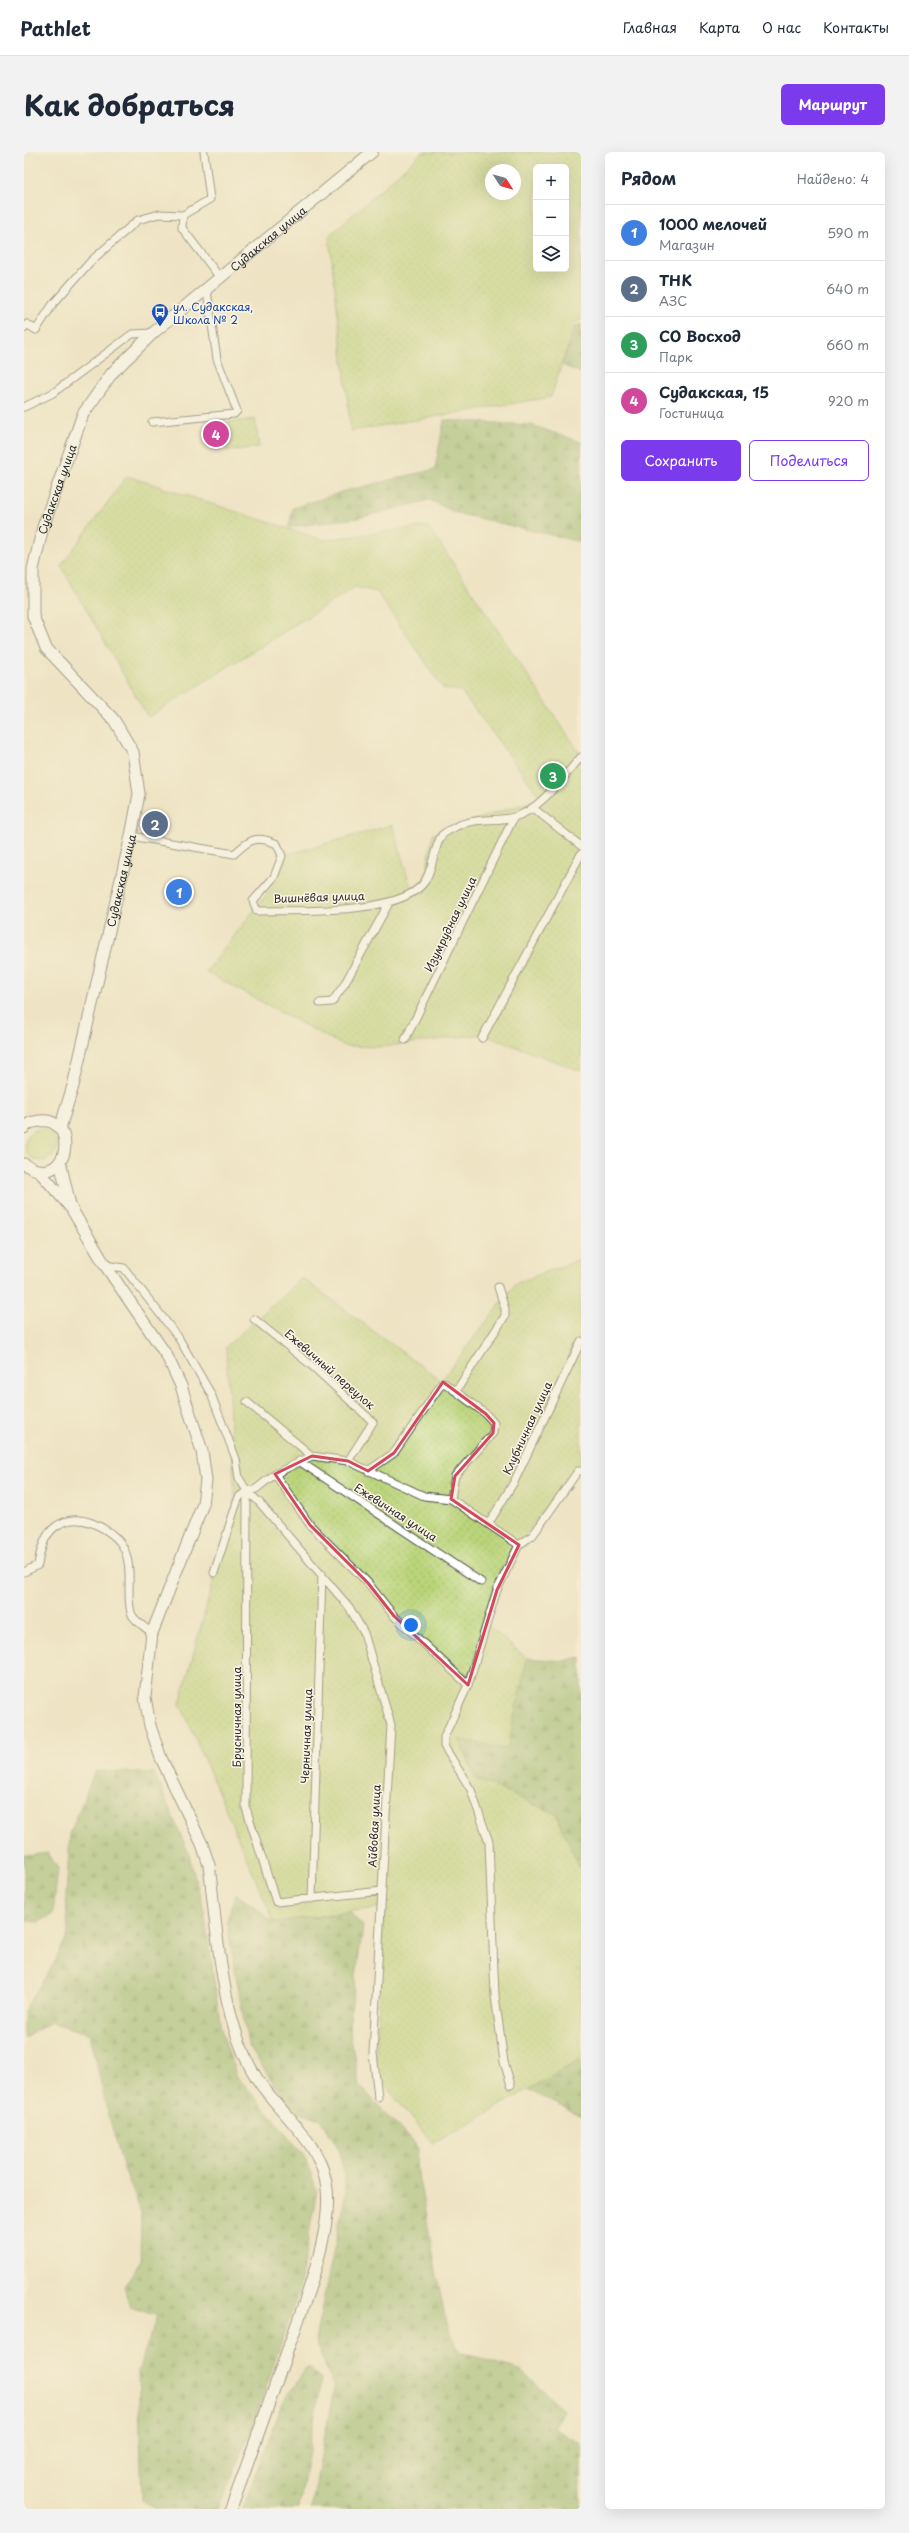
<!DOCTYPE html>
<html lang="ru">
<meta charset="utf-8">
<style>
:root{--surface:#fff;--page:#f2f2f3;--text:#1f2937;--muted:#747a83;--line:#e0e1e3;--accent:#7c3aed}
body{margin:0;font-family:"Playpen Sans",sans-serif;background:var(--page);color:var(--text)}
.controls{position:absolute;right:12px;top:12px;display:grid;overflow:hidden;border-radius:6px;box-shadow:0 4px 16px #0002}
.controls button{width:36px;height:36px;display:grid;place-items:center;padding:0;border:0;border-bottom:1px solid var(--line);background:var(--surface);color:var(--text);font:20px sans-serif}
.compass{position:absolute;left:461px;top:12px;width:36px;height:36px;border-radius:50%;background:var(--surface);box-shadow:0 4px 16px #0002;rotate:126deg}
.you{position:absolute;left:387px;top:1473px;width:14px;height:14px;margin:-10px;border:3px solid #fff;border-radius:50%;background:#1a73e8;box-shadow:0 0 0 6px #1a73e833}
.badge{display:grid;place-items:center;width:26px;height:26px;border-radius:50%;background:var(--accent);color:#fff;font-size:13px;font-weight:700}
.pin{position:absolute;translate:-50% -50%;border:2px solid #fff;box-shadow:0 1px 4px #0006}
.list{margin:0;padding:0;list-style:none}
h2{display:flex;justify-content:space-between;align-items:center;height:52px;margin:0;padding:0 16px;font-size:17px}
h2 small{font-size:13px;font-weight:400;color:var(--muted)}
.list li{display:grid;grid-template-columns:26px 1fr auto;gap:12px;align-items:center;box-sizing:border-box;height:56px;padding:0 16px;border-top:1px solid var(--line)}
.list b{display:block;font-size:15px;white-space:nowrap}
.list p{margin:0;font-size:13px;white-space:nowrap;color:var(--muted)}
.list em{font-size:13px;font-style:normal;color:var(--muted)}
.actions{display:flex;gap:8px;padding:12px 16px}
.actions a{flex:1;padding:9px 0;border:1px solid var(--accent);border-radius:6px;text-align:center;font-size:14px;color:var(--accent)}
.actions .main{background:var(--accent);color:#fff}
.icon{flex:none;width:22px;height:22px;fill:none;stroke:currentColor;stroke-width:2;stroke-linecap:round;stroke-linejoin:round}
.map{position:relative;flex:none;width:557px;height:2357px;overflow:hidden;border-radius:6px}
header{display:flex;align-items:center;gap:24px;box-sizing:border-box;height:56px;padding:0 20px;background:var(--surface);border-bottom:1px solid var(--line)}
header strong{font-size:19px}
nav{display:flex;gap:22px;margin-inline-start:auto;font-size:14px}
.intro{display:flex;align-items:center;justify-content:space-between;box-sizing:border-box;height:96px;padding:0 24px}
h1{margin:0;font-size:28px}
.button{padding:10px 18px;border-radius:6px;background:var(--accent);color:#fff;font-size:14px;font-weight:700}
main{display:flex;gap:24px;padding:0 24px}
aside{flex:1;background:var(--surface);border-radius:6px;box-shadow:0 4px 16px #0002}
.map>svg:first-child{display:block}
</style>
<header>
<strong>Pathlet</strong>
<nav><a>Главная</a><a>Карта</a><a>О нас</a><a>Контакты</a></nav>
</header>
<div class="intro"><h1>Как добраться</h1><a class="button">Маршрут</a></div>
<main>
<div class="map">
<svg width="557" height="2357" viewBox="0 0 557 2357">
<defs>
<pattern id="forest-firs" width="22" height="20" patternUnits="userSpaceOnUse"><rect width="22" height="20" fill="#92b669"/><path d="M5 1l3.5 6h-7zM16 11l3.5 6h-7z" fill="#779457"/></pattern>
<pattern id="park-dots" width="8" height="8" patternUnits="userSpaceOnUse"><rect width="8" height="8" fill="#b9d479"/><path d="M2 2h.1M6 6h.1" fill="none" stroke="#9fb669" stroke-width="1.8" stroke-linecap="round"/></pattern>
</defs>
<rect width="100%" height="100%" fill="#fcf5e5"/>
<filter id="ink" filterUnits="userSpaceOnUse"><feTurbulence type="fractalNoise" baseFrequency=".025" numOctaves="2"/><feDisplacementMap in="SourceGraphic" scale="8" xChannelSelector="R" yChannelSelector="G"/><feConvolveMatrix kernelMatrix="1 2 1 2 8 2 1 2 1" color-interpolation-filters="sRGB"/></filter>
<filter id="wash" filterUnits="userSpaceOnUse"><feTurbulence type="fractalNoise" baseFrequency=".012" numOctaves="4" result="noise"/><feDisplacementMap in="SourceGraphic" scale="16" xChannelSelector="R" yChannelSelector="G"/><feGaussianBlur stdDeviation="0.9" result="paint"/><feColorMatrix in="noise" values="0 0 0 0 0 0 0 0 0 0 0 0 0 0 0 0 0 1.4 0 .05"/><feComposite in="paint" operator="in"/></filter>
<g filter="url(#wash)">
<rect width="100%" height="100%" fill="#eee4c4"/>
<!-- grass -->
<path fill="#b9d479" stroke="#728052" d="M1 993a16 16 0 1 1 32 0a16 16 0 1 1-32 0Z"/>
<!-- forest -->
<path fill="url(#forest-firs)" stroke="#5e704a" d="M557 172V221L538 213 552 174Z
M420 268 507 273 557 290V390L432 361 406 348 334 366 265 375 269 356 321 339 411 317Z
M557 1505V1719L532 1662 452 1627 435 1587 483 1597 503 1506 539 1509Z
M71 1619 130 1621 164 1700 180 1758 197 1877 212 1923 280 2003 293 2038 275 2138 228 2277 194 2357H132L118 2348 114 2219 133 2164 106 2155 100 2134 116 2110 117 2060 99 2014 81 1950 66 1882 27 1870 0 1886V1859L30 1811 44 1783 42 1743 46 1681Z
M24 1701 34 1716 29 1762 14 1770 0 1769V1704Z
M211 1741 250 1770 326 1760 339 1775 325 1873 335 1933 394 1996 393 2016 422 2171 436 2200 499 2219 539 2258 530 2276 557 2292V2357H287L310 2236 291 2188 322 2039 316 1999 297 1967 272 1960 261 1949 224 1893 203 1770Z
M557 1907V1964L503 1937Z
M283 2215 297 2227 275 2357H218L259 2251Z"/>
<!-- park -->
<path fill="url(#park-dots)" stroke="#728052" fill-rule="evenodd" d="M399 0H557V168L551 170 527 245 327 279 305 84ZM512 15H542V117H512ZM467 18H491V42H467Z
M231 267 235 295 203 299 199 271Z
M103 324 299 388 404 374 557 603V919L458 882 358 895 320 894 182 820 252 730 262 703 368 673 387 736 401 727 409 682 517 646 437 539 420 537 353 440 331 435 124 565 37 414Z
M557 1107V1320H549L489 1399 459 1470 503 1506 483 1597 435 1587 452 1627 532 1662 557 1719V1907L409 1992 351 1921 360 1755 250 1770 156 1551 211 1350 202 1195 278 1126 417 1229 492 1131Z"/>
</g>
<g filter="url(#ink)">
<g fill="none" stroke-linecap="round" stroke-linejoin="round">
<defs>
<path id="minor" d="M180 0 186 47 159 63 158 76 197 127
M0 176 3 172 12 178 29 152 67 109 114 68 135 62 159 63
M0 255 29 241 108 182 129 181
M128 270 210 262 213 259 193 207 183 139
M509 656 557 694
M107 684 210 702C226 687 232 683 253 692L258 704 250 725 229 749 233 759C271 758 379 764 401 729 409 717 410 694 418 683 421 680 428 677 431 675 450 665 471 670 490 665 515 659 540 624 557 605
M296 851 308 850 320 833 365 751
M458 886 557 702
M381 888 490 665
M81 1113 100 1116 154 1185 187 1242 212 1307 215 1326 223 1339 232 1337 251 1322 286 1373 344 1431 370 1464 444 1533 420 1585V1594L447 1638 465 1690 471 1844 480 1910 487 1933
M230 1167 287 1213 349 1270 324 1309
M432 1239 481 1164V1157L474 1135
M223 1250 288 1304
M275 1309 457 1430
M344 1319 370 1301 419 1230 462 1262 470 1271 469 1281 431 1324 427 1347
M251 1322 288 1304 324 1309 400 1344 427 1347 495 1393
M223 1339 235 1350 325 1455 340 1481 367 1573 349 1901 354 1945
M223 1339 222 1656 252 1750 358 1739
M465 1371 490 1330 557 1189
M0 1420 14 1413C16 1399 20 1383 31 1375 43 1366 55 1366 68 1371 104 1386 106 1404 105 1439 105 1445 105 1457 108 1463 112 1470 122 1476 128 1481
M190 1421 213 1350 216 1344 223 1339
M444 1533 473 1438 495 1393 509 1383 554 1319H557
M288 1747 298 1422"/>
<g id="primary">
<path d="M0 976C5 970 9 970 16 969 50 964 49 1024 14 1018 10 1018 4 1014 0 1012"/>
<path id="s1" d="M36 976 49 934 107 684 115 642 109 600 90 568 22 496 9 464V417L19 375 59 262 88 221 129 181 348 0"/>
<path d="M36 1010 46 1053"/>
<path d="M15 1019 47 1056 81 1113 143 1204 157 1234 178 1299 182 1328 179 1352 128 1481 121 1545 126 1574 137 1606 178 1692 185 1713C193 1777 197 1870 232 1925 255 1962 298 1989 303 2037 308 2081 280 2152 265 2194 246 2248 227 2303 207 2357"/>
</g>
</defs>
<!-- minor casing -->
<use href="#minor" stroke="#484742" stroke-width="9"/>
<!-- primary casing -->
<use href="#primary" stroke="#484742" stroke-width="13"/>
<!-- minor -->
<use href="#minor" stroke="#fff" stroke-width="7"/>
<!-- primary -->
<use href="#primary" stroke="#fff" stroke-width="11"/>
</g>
</g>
<!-- marked area -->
<path d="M0 0H557V2357H0ZM419 1230 462 1262 470 1271 469 1281 431 1324 427 1347 495 1393 473 1438 444 1533 370 1464 344 1431 286 1373 251 1322 288 1304 324 1309 344 1319 370 1301Z" fill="#eee4c4" fill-opacity=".55" fill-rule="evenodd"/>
<path fill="none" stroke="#d1495b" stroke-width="3" stroke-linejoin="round" d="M419 1230 462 1262 470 1271 469 1281 431 1324 427 1347 495 1393 473 1438 444 1533 370 1464 344 1431 286 1373 251 1322 288 1304 324 1309 344 1319 370 1301Z"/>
<!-- icons -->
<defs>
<symbol id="bus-pin" viewBox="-11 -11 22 30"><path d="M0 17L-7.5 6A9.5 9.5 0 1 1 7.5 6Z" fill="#1a4fb4" stroke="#fcf5e5"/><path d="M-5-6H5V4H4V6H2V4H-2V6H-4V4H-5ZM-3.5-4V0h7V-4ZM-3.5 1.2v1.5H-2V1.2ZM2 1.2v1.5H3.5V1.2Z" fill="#fff"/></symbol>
</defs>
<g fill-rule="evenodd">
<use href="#bus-pin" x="126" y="150" width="20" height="27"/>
</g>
<g text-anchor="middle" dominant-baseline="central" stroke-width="3" stroke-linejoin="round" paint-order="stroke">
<!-- street labels -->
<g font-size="11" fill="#2b2b2b" stroke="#fcf5e5">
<text stroke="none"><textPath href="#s1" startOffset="1023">Судакская улица</textPath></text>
<text stroke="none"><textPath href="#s1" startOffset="687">Судакская улица</textPath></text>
<text stroke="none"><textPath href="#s1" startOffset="255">Судакская улица</textPath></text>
<text transform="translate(295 745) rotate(-2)">Вишнёвая улица</text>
<text transform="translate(426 772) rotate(-64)">Изумрудная улица</text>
<text transform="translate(306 1217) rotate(41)">Ежевичный переулок</text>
<text transform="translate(503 1276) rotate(-65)">Клубничная улица</text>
<text transform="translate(372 1360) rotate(33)">Ежевичная улица</text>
<text transform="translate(212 1565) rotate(-90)">Брусничная улица</text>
<text transform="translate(282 1584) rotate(-88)">Черничная улица</text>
<text transform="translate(350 1674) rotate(-87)">Айвовая улица</text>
</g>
<!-- transit labels -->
<g font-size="11" fill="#164399" stroke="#fcf5e5" text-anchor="start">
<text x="149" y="154">ул. Судакская,<tspan x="149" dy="13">Школа № 2</tspan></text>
</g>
</g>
</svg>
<div class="controls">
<button>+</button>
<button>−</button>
<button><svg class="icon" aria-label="layers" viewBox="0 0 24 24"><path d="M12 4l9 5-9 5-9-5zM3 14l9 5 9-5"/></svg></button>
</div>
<svg class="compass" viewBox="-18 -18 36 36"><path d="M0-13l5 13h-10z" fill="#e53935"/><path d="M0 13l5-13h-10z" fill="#747a83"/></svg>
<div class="you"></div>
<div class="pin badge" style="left:155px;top:740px;background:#3f7fe0">1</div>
<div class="pin badge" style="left:131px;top:672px;background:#5c6f8a">2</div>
<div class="pin badge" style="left:529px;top:624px;background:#2e9e5b">3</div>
<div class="pin badge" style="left:192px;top:282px;background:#d1479c">4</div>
</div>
<aside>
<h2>Рядом<small>Найдено: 4</small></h2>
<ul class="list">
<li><span class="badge" style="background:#3f7fe0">1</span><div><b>1000 мелочей</b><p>Магазин</p></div><em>590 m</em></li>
<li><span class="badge" style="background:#5c6f8a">2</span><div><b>ТНК</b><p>АЗС</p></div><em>640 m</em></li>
<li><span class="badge" style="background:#2e9e5b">3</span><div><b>СО Восход</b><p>Парк</p></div><em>660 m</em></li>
<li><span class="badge" style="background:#d1479c">4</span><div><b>Судакская, 15</b><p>Гостиница</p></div><em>920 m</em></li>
</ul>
<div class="actions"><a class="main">Сохранить</a><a>Поделиться</a></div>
</aside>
</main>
